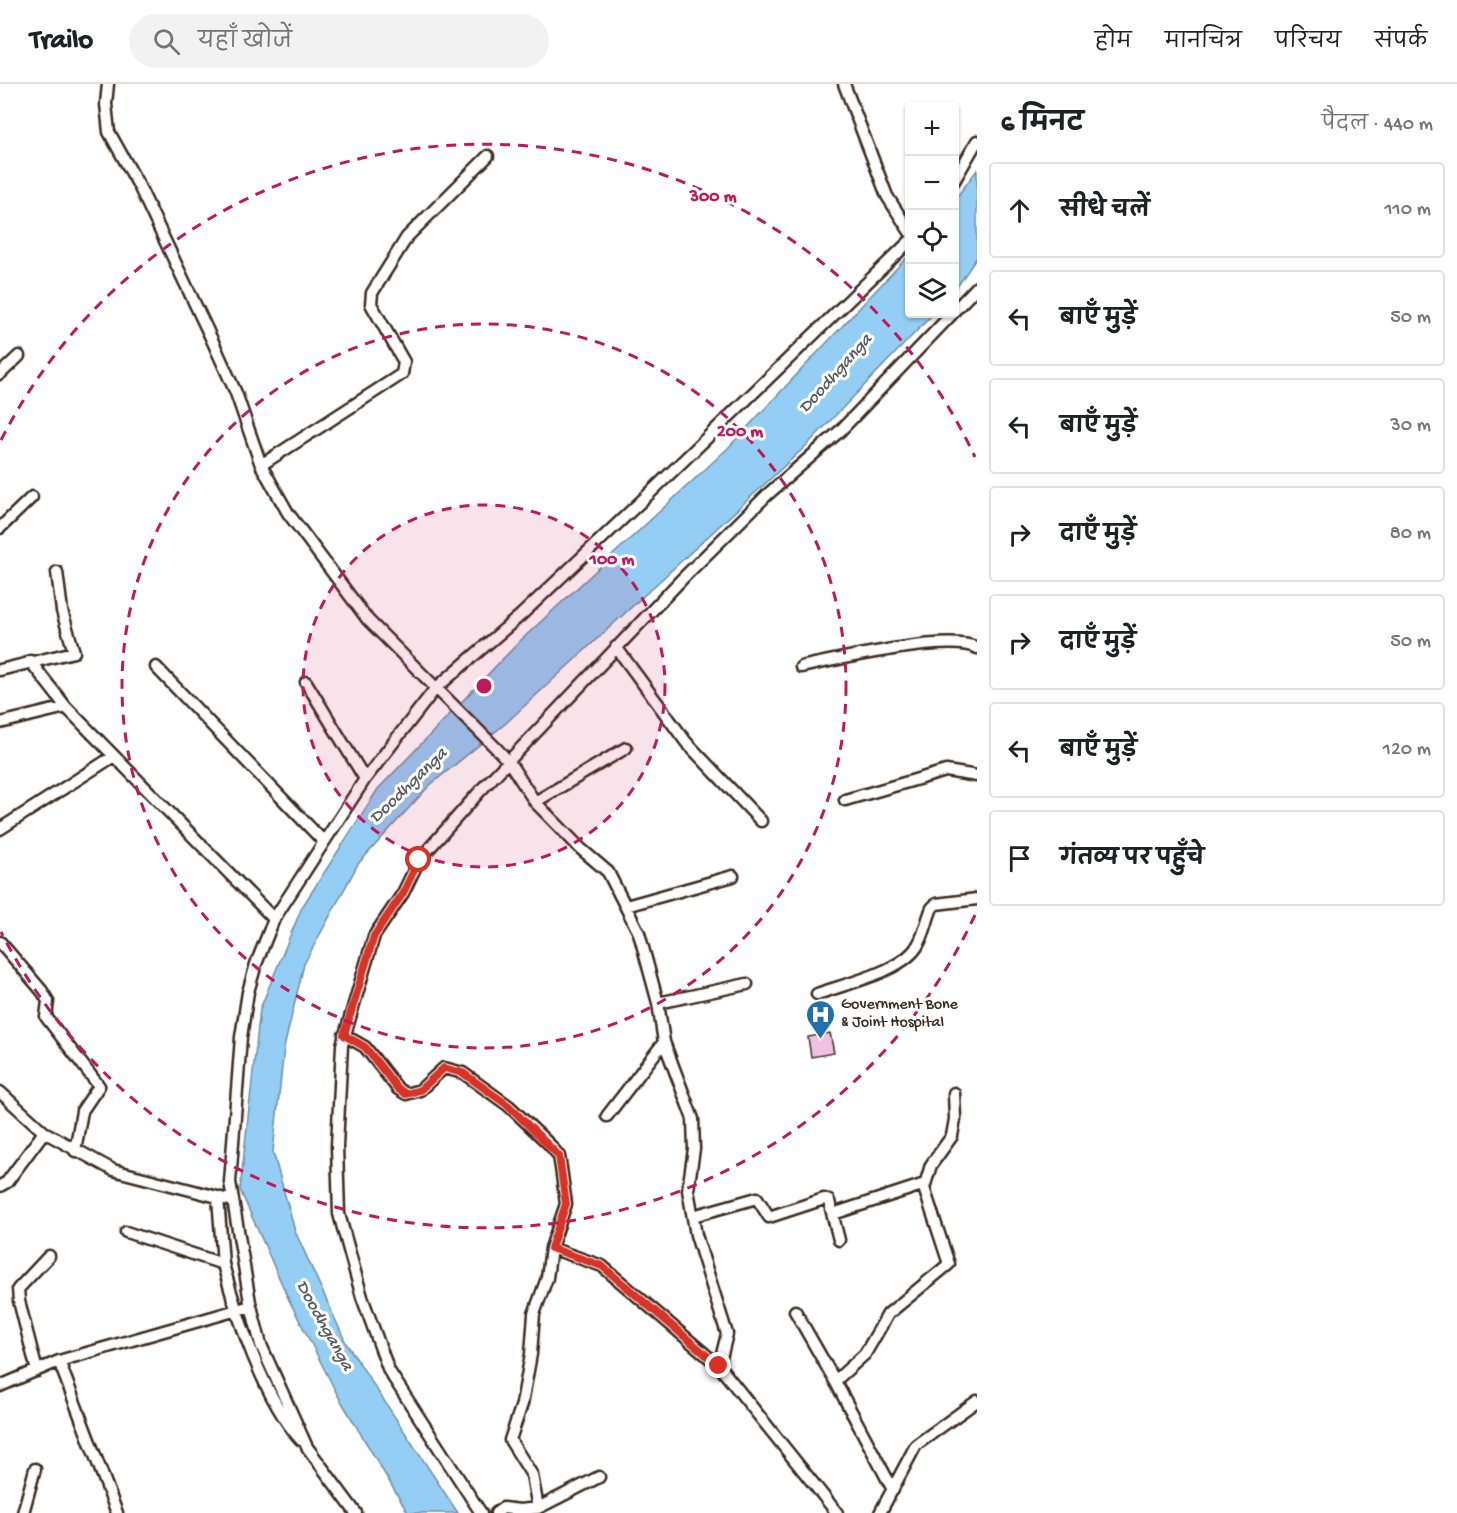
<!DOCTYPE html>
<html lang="hi">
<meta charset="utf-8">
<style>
:root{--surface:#fff;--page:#f2f2f2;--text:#202124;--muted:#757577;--line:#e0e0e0}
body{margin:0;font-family:"Gochi Hand","Playpen Sans Deva",sans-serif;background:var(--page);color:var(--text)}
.controls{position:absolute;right:18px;top:18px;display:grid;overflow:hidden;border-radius:6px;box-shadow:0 2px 4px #0004}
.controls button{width:54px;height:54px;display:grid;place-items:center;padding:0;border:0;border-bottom:2px solid var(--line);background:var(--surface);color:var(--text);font:30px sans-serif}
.stop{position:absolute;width:18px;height:18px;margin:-14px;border:4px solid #d93025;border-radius:50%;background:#fff}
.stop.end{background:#d93025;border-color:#fff;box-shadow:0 2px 6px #0008}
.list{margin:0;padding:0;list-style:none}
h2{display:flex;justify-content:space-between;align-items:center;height:78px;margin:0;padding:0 24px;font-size:26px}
h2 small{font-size:20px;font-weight:400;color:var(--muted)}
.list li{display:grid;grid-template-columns:39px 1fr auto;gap:18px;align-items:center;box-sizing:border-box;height:96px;margin:0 12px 12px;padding:0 12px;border:2px solid var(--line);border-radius:6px}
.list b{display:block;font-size:22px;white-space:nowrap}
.list em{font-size:20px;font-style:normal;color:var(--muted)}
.icon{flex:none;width:33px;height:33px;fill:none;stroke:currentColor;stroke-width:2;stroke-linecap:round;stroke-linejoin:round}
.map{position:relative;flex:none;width:977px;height:1429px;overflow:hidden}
header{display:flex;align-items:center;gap:36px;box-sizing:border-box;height:84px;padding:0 30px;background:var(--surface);border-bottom:2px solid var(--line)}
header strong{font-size:28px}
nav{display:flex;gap:33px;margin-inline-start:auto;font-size:21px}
.search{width:420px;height:54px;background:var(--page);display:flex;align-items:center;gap:15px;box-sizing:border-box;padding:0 21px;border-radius:33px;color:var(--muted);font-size:22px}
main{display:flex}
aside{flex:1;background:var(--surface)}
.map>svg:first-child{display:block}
</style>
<header>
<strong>Trailo</strong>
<div class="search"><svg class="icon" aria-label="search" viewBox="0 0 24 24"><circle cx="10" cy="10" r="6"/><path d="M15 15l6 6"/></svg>यहाँ खोजें</div>
<nav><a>होम</a><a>मानचित्र</a><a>परिचय</a><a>संपर्क</a></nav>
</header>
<main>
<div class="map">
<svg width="977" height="1429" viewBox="0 0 977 1429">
<rect width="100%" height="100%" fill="#fff"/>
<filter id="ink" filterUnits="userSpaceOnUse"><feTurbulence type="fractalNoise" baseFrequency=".0167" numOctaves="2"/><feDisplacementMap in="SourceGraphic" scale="12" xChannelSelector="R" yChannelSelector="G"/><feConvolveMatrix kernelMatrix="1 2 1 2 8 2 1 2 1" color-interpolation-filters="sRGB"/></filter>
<g filter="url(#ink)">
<!-- water -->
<path fill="#94cef4" stroke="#708c9e" stroke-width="1.5" d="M977 86V173L955 206V115Z
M909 171 910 230H933L807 361 506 639 429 702 358 780 304 880 284 964 273 1068 295 1147 346 1259 458 1429H408L338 1312 289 1216 240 1106 260 925 302 823 378 705 520 557 728 364Z"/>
<!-- building -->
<path fill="#f0c1e4" stroke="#3b2a1e" stroke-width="1.5" d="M830 949 834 969 811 973 808 953Z"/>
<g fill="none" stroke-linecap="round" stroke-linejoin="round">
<defs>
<path id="minor" d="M108 0 106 20 109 48 139 102 213 258 236 309 261 381 288 429 368 536 496 664 509 678 535 718 581 765 608 788 639 849 658 919 664 958 693 1035 694 1065 688 1106 696 1151 727 1250 719 1282 837 1429
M844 0 887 112 910 148
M954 97 977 57
M954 227 977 203
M0 290 19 272
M261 381 402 290 404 278 371 220 372 209 407 153 488 72
M0 444 32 413
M616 563 686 658 761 737
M30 577 66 623 274 835
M156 583 323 757
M801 583C834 576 950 549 977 564
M0 586 74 568 62 527 57 488
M306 598 365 695
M0 639 66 623
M845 716 946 687 977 692
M535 718 626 664
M0 745 114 672
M626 822 733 792
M0 858 42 907 48 917 46 933 99 1002 82 1027 75 1067
M817 910C845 900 906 887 919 859 925 849 927 835 932 824L936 820 977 815
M658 919 747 900
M344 951 365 963 398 1005 406 1010 420 1006 444 984 463 989 509 1022 550 1061 559 1072 561 1084 566 1120 551 1164 547 1194 534 1230 531 1270 522 1320 510 1356 532 1391 538 1424
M0 1008 44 1048 113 1086 233 1117
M607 1032 664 958
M0 1102 7 1098 44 1048
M218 1113 223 1180
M833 1130 925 1100
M693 1132 757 1114 769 1133 824 1115 829 1117 839 1156
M126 1148 223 1180C237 1233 264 1315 301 1356
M551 1164 602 1182 719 1282
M795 1227 835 1297
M59 1277 117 1429
M37 1287 19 1217 18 1205 49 1172
M0 1302 59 1277 251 1222
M893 1406 835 1297 865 1270 888 1230 949 1180 924 1104 931 1081 952 1052 955 1035 954 1009
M23 1429 35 1385
M356 1429 307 1363 261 1261 250 1218 230 1098 241 953 248 908 256 880 274 835 365 695 435 605 521 531 651 408 910 157
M481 1429 389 1287 362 1213 339 1130 337 1062 342 961 374 852 403 809 419 776 481 706 683 494 768 410 841 346 952 230
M496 1429 503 1424 520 1426 538 1424 599 1393
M880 1429 916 1361 977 1317"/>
</defs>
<!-- minor casing -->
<use href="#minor" stroke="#3b2a1e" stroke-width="15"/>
<!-- minor -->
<use href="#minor" stroke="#fff" stroke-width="10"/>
</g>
</g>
<g fill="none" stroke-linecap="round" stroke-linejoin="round" filter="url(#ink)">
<!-- route -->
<path stroke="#d93025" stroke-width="8" d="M419 776 403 809 374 852 344 951 365 963 398 1005 406 1010 420 1006 444 984 463 989 509 1022 559 1072 566 1120 551 1164 602 1182 719 1282"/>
</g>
<!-- distance rings -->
<circle cx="484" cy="602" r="181" fill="#c2185b" fill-opacity=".12"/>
<g fill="none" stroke="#c2185b" stroke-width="3" stroke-dasharray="10 8">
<circle cx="484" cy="602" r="181"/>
<circle cx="484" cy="602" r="362"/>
<path d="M975 831A542 542 0 0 1 1 848M1 356A542 542 0 0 1 975 373"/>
</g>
<!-- icons -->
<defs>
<symbol id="hospital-pin" viewBox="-11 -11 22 30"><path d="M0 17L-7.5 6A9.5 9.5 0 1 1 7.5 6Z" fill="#1f6fb2" stroke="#fff"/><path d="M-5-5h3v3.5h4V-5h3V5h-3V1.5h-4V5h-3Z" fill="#fff"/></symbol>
</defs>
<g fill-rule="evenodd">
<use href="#hospital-pin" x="804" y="914" width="33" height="45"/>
</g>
<g text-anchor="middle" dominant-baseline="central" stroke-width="6" stroke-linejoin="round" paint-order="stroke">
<!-- poi labels -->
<g font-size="16" fill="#3b2a1e" stroke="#fff" text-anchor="start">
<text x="841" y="921">Government Bone<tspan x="841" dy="18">&amp; Joint Hospital</tspan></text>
</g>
<!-- water labels -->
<g font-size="18" font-style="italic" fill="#565b5e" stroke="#fff">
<text transform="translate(836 290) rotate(-48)">Doodhganga</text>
<text transform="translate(409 702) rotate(-44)">Doodhganga</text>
<text transform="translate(324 1242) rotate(61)">Doodhganga</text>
</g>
</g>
<circle cx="484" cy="602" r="9" fill="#c2185b" stroke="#fff" stroke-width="3"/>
<g font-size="18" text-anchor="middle" font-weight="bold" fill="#c2185b" stroke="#fff" stroke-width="6" stroke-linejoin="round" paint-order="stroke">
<text x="713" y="117">300 m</text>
<text x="740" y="352">200 m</text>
<text x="612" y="480">100 m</text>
</g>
</svg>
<div class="controls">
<button>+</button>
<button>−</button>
<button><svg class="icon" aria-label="locate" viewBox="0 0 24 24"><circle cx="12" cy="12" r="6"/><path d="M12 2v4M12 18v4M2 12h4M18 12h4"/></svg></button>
<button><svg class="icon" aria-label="layers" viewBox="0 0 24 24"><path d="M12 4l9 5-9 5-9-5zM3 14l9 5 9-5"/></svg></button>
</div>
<div class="stop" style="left:419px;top:776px"></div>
<div class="stop end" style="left:719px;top:1282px"></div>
</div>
<aside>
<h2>6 मिनट<small>पैदल · 440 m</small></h2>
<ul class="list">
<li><svg class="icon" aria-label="ahead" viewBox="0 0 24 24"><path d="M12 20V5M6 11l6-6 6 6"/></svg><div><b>सीधे चलें</b></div><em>110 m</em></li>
<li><svg class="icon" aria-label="left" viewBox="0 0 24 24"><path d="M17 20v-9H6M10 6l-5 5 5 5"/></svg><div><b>बाएँ मुड़ें</b></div><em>50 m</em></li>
<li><svg class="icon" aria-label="left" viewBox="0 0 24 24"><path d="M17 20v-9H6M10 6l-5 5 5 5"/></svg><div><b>बाएँ मुड़ें</b></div><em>30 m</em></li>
<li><svg class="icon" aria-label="right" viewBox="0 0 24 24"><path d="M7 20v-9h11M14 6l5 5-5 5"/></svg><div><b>दाएँ मुड़ें</b></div><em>80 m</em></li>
<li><svg class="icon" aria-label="right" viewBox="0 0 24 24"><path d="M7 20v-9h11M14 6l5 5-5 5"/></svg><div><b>दाएँ मुड़ें</b></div><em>50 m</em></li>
<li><svg class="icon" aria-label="left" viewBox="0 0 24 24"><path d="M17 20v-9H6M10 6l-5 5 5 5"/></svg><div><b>बाएँ मुड़ें</b></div><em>120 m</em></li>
<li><svg class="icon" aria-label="arrive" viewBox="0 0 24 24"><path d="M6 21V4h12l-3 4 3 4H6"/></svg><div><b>गंतव्य पर पहुँचे</b></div></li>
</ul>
</aside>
</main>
